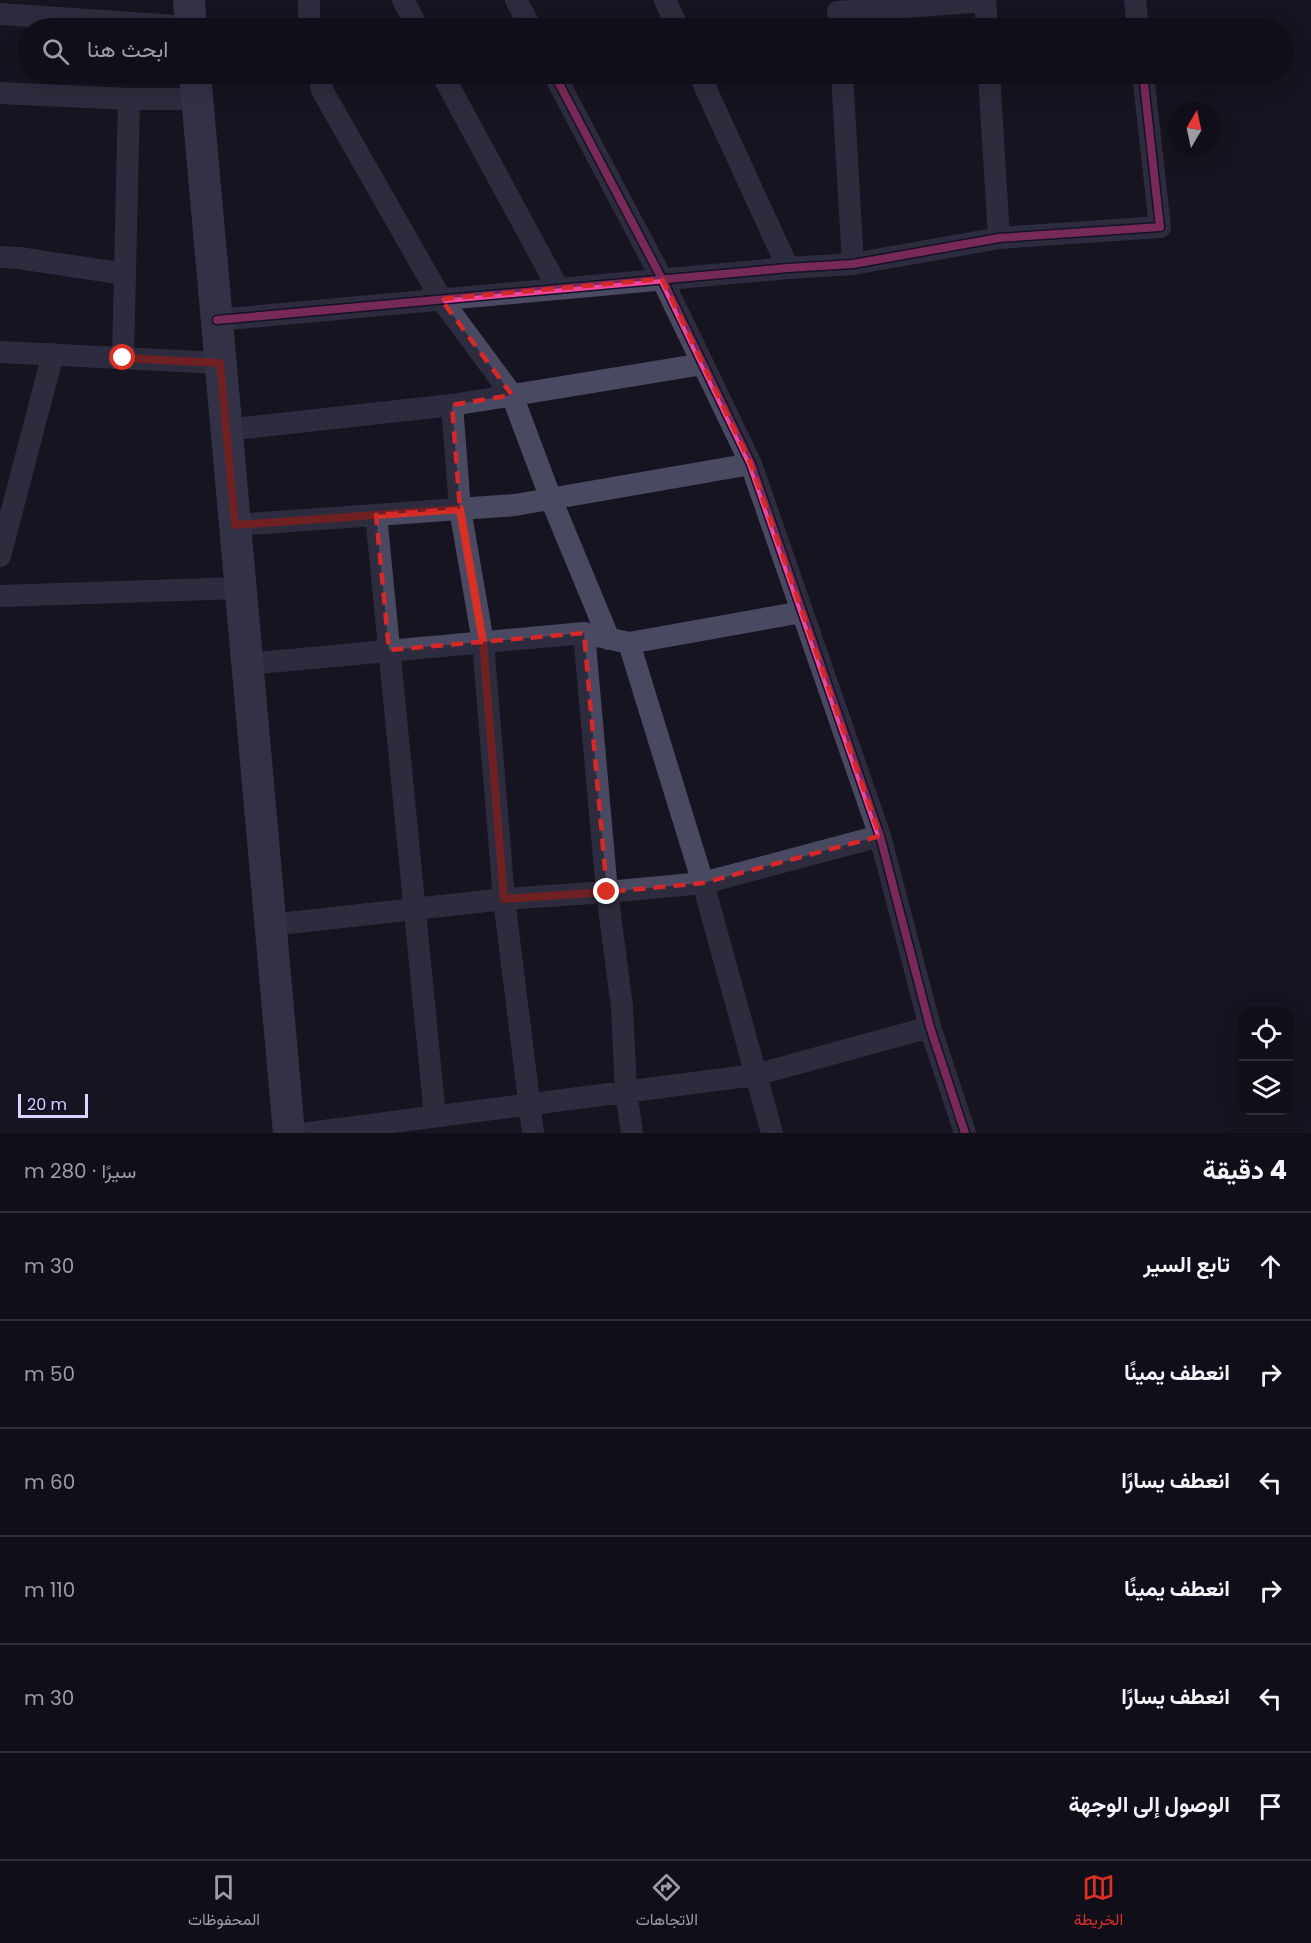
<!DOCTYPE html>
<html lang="ar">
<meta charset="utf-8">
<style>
:root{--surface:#100f19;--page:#191822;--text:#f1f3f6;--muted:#9c9ca2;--line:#302f38;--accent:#d93025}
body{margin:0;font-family:Poppins,Vazirmatn,sans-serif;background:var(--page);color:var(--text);direction:rtl}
.controls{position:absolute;right:18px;bottom:18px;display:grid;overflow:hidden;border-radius:12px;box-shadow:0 6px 24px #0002}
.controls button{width:54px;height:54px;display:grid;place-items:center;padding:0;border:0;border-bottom:2px solid var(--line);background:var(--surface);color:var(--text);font:30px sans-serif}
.compass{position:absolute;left:1167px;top:102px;width:54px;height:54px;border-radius:50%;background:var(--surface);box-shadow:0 6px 24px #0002;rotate:9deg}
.scale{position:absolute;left:18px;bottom:15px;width:70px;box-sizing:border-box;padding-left:6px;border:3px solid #d9d4ff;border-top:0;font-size:16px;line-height:21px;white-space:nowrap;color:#d9d4ff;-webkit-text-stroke:4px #130f26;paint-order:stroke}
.stop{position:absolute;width:18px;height:18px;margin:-14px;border:4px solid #d93025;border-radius:50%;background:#fff}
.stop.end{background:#d93025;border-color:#fff;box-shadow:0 2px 6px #0008}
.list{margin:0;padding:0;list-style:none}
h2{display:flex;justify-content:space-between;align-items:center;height:78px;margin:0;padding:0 24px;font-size:26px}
h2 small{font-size:20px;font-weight:400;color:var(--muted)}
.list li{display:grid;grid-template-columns:39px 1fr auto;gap:18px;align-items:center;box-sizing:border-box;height:108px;padding:0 24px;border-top:2px solid var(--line)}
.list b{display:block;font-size:22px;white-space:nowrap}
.list em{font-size:20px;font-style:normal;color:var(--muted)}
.icon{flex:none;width:33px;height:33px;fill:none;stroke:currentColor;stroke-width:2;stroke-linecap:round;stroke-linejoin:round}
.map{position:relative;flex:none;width:1311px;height:1133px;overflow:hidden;direction:ltr}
.search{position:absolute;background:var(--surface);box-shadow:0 6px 24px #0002;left:18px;right:18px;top:18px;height:66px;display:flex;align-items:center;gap:15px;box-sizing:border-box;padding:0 21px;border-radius:33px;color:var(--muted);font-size:22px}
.sheet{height:726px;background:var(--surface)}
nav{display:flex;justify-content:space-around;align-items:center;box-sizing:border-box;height:84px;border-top:2px solid var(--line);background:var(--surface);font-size:16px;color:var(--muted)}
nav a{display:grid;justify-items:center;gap:3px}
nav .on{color:var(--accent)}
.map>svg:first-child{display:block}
</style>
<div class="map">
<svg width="1311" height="1133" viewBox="0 0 1311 1133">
<rect width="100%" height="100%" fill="#161421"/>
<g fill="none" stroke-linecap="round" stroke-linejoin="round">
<!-- street -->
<path stroke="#4a4962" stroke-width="22" d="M309 0V28
M403 0 418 28
M516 0 531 28
M665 0 678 28
M985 0 987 28
M1135 0 1138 28
M838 12 985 1
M0 14 191 27
M319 74 322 90 441 299 512 395 551 499 609 639
M442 74 558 288
M554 74 662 279 751 464 880 836 930 1027 965 1133
M699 74 788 268
M842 74 853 264
M989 74 999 238
M0 93 129 99H197
M0 257 19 258 125 274
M217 320 788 268 853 264 999 238 1160 227 1143 74
M0 352 220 363
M123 358 129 99
M452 405 460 509 483 642 504 899 533 1133
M226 430 452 405 703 364
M376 515 435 1116
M235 525 515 505 751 464
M0 556 53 354
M0 596 240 588
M584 633 607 892 622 1007 626 1092 632 1133
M629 643 703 883 772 1133
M247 664 584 633 629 643 802 612
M270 925 504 899 607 892 703 883 880 836
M308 1133 755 1075 930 1027"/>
<!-- secondary -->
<path stroke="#575674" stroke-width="32" d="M189 0 191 28
M195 74 289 1133"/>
<defs>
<path id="cycleway" d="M554 74 662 279 751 464 880 836 930 1027 965 1133
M217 320 788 268 853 264 999 238 1160 227 1143 74"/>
</defs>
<!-- cycleway casing -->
<use href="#cycleway" stroke="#130f26" stroke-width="11"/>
<!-- cycleway -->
<use href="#cycleway" stroke="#ed469a" stroke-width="8"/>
</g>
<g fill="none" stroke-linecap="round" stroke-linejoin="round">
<!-- route -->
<path stroke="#d93025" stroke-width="8" d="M123 358 220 363 235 525 460 509 483 642 504 899 607 892"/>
</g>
<!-- marked area -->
<path d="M0 0H1311V1133H0ZM662 279 751 464 880 836 703 883 607 892 584 633 389 650 376 515 460 509 452 405 512 395 441 299Z" fill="#161421" fill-opacity=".55" fill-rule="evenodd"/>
<path fill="none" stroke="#d62828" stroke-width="4.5" stroke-dasharray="12 8" stroke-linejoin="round" d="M662 279 751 464 880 836 703 883 607 892 584 633 389 650 376 515 460 509 452 405 512 395 441 299Z"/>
</svg>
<div class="controls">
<button><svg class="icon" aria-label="locate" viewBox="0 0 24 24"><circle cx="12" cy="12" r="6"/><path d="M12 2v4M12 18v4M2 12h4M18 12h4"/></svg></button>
<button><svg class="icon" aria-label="layers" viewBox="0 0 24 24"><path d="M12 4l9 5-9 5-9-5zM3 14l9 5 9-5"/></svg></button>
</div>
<svg class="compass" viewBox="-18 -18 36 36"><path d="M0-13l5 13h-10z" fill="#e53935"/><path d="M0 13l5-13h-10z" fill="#9c9ca2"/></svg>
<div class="scale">20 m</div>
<div class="stop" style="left:123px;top:358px"></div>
<div class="stop end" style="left:607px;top:892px"></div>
<div class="search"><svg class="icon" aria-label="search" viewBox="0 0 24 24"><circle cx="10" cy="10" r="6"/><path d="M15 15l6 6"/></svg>ابحث هنا</div>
</div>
<section class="sheet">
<h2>4 دقيقة<small>سيرًا · 280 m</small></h2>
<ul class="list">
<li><svg class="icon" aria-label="ahead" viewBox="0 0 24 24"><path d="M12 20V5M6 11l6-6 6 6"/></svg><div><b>تابع السير</b></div><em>30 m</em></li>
<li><svg class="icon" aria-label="right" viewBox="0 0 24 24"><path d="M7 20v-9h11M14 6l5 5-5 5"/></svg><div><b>انعطف يمينًا</b></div><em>50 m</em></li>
<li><svg class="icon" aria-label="left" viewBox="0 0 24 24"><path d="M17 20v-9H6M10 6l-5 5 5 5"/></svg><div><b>انعطف يسارًا</b></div><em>60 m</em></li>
<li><svg class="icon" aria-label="right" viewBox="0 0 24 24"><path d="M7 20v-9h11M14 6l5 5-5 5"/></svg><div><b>انعطف يمينًا</b></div><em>110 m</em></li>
<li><svg class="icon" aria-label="left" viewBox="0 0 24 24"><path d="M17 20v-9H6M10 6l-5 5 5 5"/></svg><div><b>انعطف يسارًا</b></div><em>30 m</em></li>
<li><svg class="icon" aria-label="arrive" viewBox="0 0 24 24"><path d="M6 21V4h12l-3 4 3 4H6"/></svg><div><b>الوصول إلى الوجهة</b></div></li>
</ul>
</section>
<nav>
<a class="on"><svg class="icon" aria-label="map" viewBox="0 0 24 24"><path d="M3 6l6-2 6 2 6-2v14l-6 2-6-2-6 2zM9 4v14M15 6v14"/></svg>الخريطة</a>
<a><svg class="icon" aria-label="directions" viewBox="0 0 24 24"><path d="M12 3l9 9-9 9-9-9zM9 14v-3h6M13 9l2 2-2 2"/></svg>الاتجاهات</a>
<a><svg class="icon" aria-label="saved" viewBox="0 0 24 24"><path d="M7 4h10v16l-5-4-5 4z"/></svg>المحفوظات</a>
</nav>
